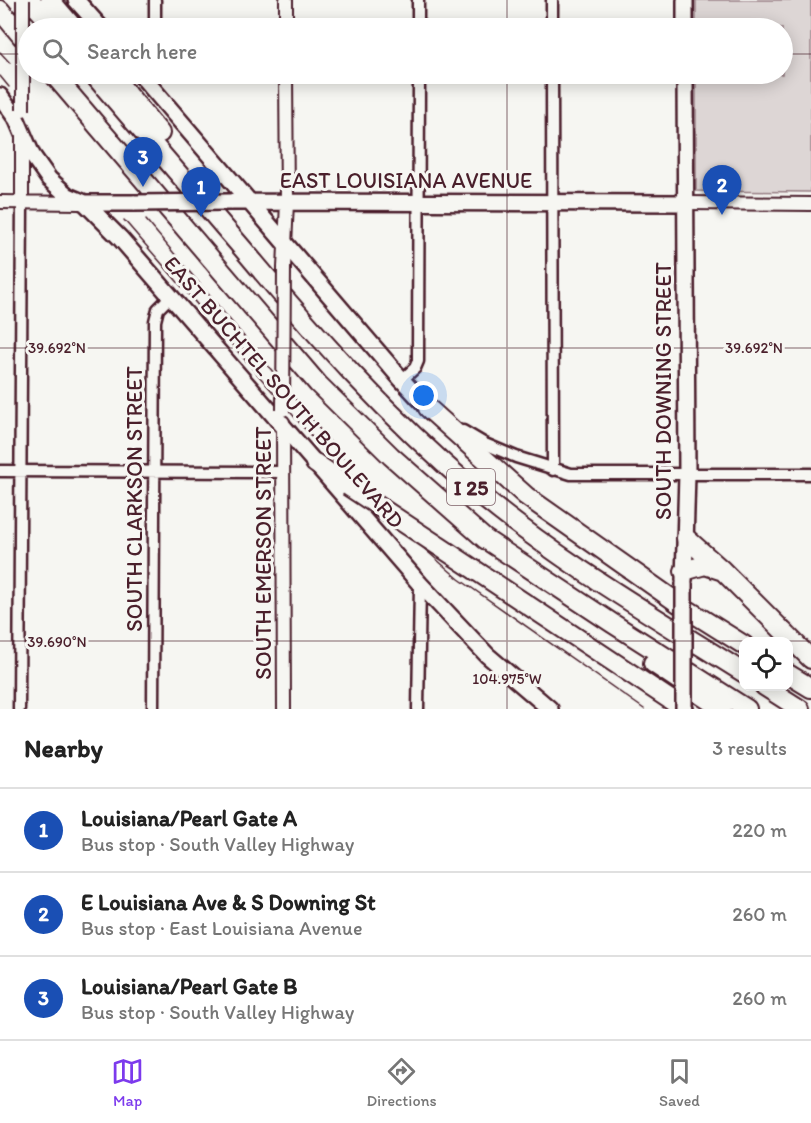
<!DOCTYPE html>
<meta charset="utf-8">
<style>
:root{--surface:#fff;--page:#f2f2f2;--text:#222;--muted:#767676;--line:#e0e0e0;--accent:#7c3aed}
body{margin:0;font-family:Itim,sans-serif;background:var(--page);color:var(--text)}
.controls{position:absolute;right:18px;bottom:18px;display:grid;overflow:hidden;border-radius:12px;box-shadow:0 3px 15px #0003}
.controls button{width:54px;height:54px;display:grid;place-items:center;padding:0;border:0;border-bottom:2px solid var(--line);background:var(--surface);color:var(--text);font:30px sans-serif}
.you{position:absolute;left:424px;top:396px;width:21px;height:21px;margin:-15px;border:4px solid #fff;border-radius:50%;background:#1a73e8;box-shadow:0 0 0 9px #1a73e833}
.badge{display:grid;place-items:center;width:39px;height:39px;border-radius:50%;background:var(--accent);color:#fff;font-size:20px;font-weight:700}
.pin{position:absolute;translate:-50% -50px;filter:drop-shadow(0 2px 3px #0008)}
.pin::after{content:'';position:absolute;top:32px;width:21px;height:18px;background:inherit;clip-path:polygon(0 0,100% 0,50% 100%)}
.list{margin:0;padding:0;list-style:none}
h2{display:flex;justify-content:space-between;align-items:center;height:78px;margin:0;padding:0 24px;font-size:26px}
h2 small{font-size:20px;font-weight:400;color:var(--muted)}
.list li{display:grid;grid-template-columns:39px 1fr auto;gap:18px;align-items:center;box-sizing:border-box;height:84px;padding:0 24px;border-top:2px solid var(--line)}
.list b{display:block;font-size:22px;white-space:nowrap}
.list p{margin:0;font-size:20px;white-space:nowrap;color:var(--muted)}
.list em{font-size:20px;font-style:normal;color:var(--muted)}
.icon{flex:none;width:33px;height:33px;fill:none;stroke:currentColor;stroke-width:2;stroke-linecap:round;stroke-linejoin:round}
.map{position:relative;flex:none;width:811px;height:709px;overflow:hidden}
.search{position:absolute;background:var(--surface);box-shadow:0 3px 15px #0003;left:18px;right:18px;top:18px;height:66px;display:flex;align-items:center;gap:15px;box-sizing:border-box;padding:0 21px;border-radius:33px;color:var(--muted);font-size:22px}
.sheet{height:330px;background:var(--surface)}
nav{display:flex;justify-content:space-around;align-items:center;box-sizing:border-box;height:84px;border-top:2px solid var(--line);background:var(--surface);font-size:16px;color:var(--muted)}
nav a{display:grid;justify-items:center;gap:3px}
nav .on{color:var(--accent)}
.map>svg:first-child{display:block}
</style>
<div class="map">
<svg width="811" height="709" viewBox="0 0 811 709">
<rect width="100%" height="100%" fill="#f6f6f2"/>
<filter id="ink" filterUnits="userSpaceOnUse"><feTurbulence type="fractalNoise" baseFrequency=".0167" numOctaves="2"/><feDisplacementMap in="SourceGraphic" scale="12" xChannelSelector="R" yChannelSelector="G"/><feConvolveMatrix kernelMatrix="1 2 1 2 8 2 1 2 1" color-interpolation-filters="sRGB"/></filter>
<g filter="url(#ink)">
<!-- green -->
<path fill="#ddd6d5" stroke="#947a80" stroke-width="1.5" d="M696 0H811V192L696 191V74H782V28H696Z"/>
<g fill="none" stroke-linecap="round" stroke-linejoin="round">
<defs>
<path id="minor" d="M155 0V28
M418 0V28
M552 28V0
M552 74 553 470
M402 380 415 368 418 361 419 74
M463 431 485 444 516 457 571 474H811
M0 471 283 472
M19 709 22 202
M153 709 155 321 158 309 171 296
M418 709 420 584"/>
<path id="tertiary" d="M286 0V28
M0 202 80 203
M22 202V135
M686 203 811 204
M284 268 287 202 286 74
M283 422 284 709"/>
<path id="secondary" d="M76 0 101 28
M685 28V0
M140 74 402 380 428 408
M0 96 17 120 32 155 49 179 68 196 85 203 120 238 420 584 487 655 550 709
M230 202 686 203
M85 203H135
M684 580 687 474 685 74"/>
<path id="motorway" d="M30 0 55 28
M50 0 74 28
M0 10 28 44
M53 74 318 384 391 456 485 539 612 623 747 709
M93 74C143 132 193 191 243 249 316 336 387 416 474 490 557 560 652 615 744 673
M111 74 160 133
M428 408 526 496 685 608 744 645
M315 463 348 486
M686 538 722 570 811 659
M475 570 684 709
M684 571 705 565 720 570
M653 663 722 709
M788 674 811 688
M764 686 800 709"/>
</defs>
<!-- minor casing -->
<use href="#minor" stroke="#4a1f2b" stroke-width="15"/>
<!-- tertiary casing -->
<use href="#tertiary" stroke="#4a1f2b" stroke-width="16"/>
<!-- secondary casing -->
<use href="#secondary" stroke="#4a1f2b" stroke-width="20"/>
<!-- motorway casing -->
<use href="#motorway" stroke="#4a1f2b" stroke-width="22"/>
<!-- minor -->
<use href="#minor" stroke="#f6f6f2" stroke-width="10"/>
<!-- tertiary -->
<use href="#tertiary" stroke="#f6f6f2" stroke-width="12"/>
<!-- secondary -->
<use href="#secondary" stroke="#f6f6f2" stroke-width="15"/>
<!-- motorway -->
<use href="#motorway" stroke="#f6f6f2" stroke-width="18"/>
<!-- tram -->
<path stroke="#4a1f2b" stroke-width="1.5" d="M0 52 10 63
M0 76 9 87
M124 220 318 444 383 513 459 579 644 709
M146 220 256 351 343 458"/>
<defs>
<path id="tertiary-bridge" d="M23 110V0
M283 410 284 268"/>
<path id="secondary-bridge" d="M135 203 230 202
M684 583V709"/>
<path id="motorway-bridge" d="M348 486 475 570"/>
</defs>
<!-- tertiary-bridge casing -->
<use href="#tertiary-bridge" stroke="#4a1f2b" stroke-width="16" stroke-linecap="butt"/>
<!-- secondary-bridge casing -->
<use href="#secondary-bridge" stroke="#4a1f2b" stroke-width="20" stroke-linecap="butt"/>
<!-- motorway-bridge casing -->
<use href="#motorway-bridge" stroke="#4a1f2b" stroke-width="22" stroke-linecap="butt"/>
<!-- tertiary-bridge -->
<use href="#tertiary-bridge" stroke="#f6f6f2" stroke-width="12"/>
<!-- secondary-bridge -->
<use href="#secondary-bridge" stroke="#f6f6f2" stroke-width="15"/>
<!-- motorway-bridge -->
<use href="#motorway-bridge" stroke="#f6f6f2" stroke-width="18"/>
</g>
</g>
<!-- ticks -->
<path fill="none" stroke="#4a1f2b" stroke-width="1.5" stroke-opacity="0.45" d="M507 0V28M0 54H28M782 54H811M507 74V709M0 348H811M0 641H811"/>
<g text-anchor="middle" dominant-baseline="central" stroke-width="6" stroke-linejoin="round" paint-order="stroke">
<!-- shield labels -->
<rect fill="#f6f6f2" stroke="#7e6067" stroke-width="1.5" x="447" y="469" width="48" height="36" rx="4.5"/>
<g font-size="21" font-weight="bold" fill="#4a1f2b">
<text x="471" y="487">I 25</text>
</g>
<!-- street labels -->
<g font-size="22" fill="#4a1f2b" stroke="#f6f6f2">
<text x="406" y="180">EAST LOUISIANA AVENUE</text>
<text transform="translate(663 391) rotate(-90)">SOUTH DOWNING STREET</text>
<text transform="translate(284 392) rotate(49)">EAST BUCHTEL SOUTH BOULEVARD</text>
<text transform="translate(134 499) rotate(-90)">SOUTH CLARKSON STREET</text>
<text transform="translate(263 553) rotate(-90)">SOUTH EMERSON STREET</text>
</g>
</g>
<g font-size="15" text-anchor="middle" fill="#4a1f2b" stroke="#f6f6f2" stroke-width="6" stroke-linejoin="round" paint-order="stroke">
<text x="57" y="353">39.692°N</text>
<text x="754" y="353">39.692°N</text>
<text x="57" y="647">39.690°N</text>
<text x="507" y="684">104.975°W</text>
</g>
</svg>
<div class="controls">
<button><svg class="icon" aria-label="locate" viewBox="0 0 24 24"><circle cx="12" cy="12" r="6"/><path d="M12 2v4M12 18v4M2 12h4M18 12h4"/></svg></button>
</div>
<div class="you"></div>
<div class="pin badge" style="left:201px;top:217px;background:#1a4fb4">1</div>
<div class="pin badge" style="left:722px;top:215px;background:#1a4fb4">2</div>
<div class="pin badge" style="left:143px;top:187px;background:#1a4fb4">3</div>
<div class="search"><svg class="icon" aria-label="search" viewBox="0 0 24 24"><circle cx="10" cy="10" r="6"/><path d="M15 15l6 6"/></svg>Search here</div>
</div>
<section class="sheet">
<h2>Nearby<small>3 results</small></h2>
<ul class="list">
<li><span class="badge" style="background:#1a4fb4">1</span><div><b>Louisiana/Pearl Gate A</b><p>Bus stop · South Valley Highway</p></div><em>220 m</em></li>
<li><span class="badge" style="background:#1a4fb4">2</span><div><b>E Louisiana Ave &amp; S Downing St</b><p>Bus stop · East Louisiana Avenue</p></div><em>260 m</em></li>
<li><span class="badge" style="background:#1a4fb4">3</span><div><b>Louisiana/Pearl Gate B</b><p>Bus stop · South Valley Highway</p></div><em>260 m</em></li>
</ul>
</section>
<nav>
<a class="on"><svg class="icon" aria-label="map" viewBox="0 0 24 24"><path d="M3 6l6-2 6 2 6-2v14l-6 2-6-2-6 2zM9 4v14M15 6v14"/></svg>Map</a>
<a><svg class="icon" aria-label="directions" viewBox="0 0 24 24"><path d="M12 3l9 9-9 9-9-9zM9 14v-3h6M13 9l2 2-2 2"/></svg>Directions</a>
<a><svg class="icon" aria-label="saved" viewBox="0 0 24 24"><path d="M7 4h10v16l-5-4-5 4z"/></svg>Saved</a>
</nav>
